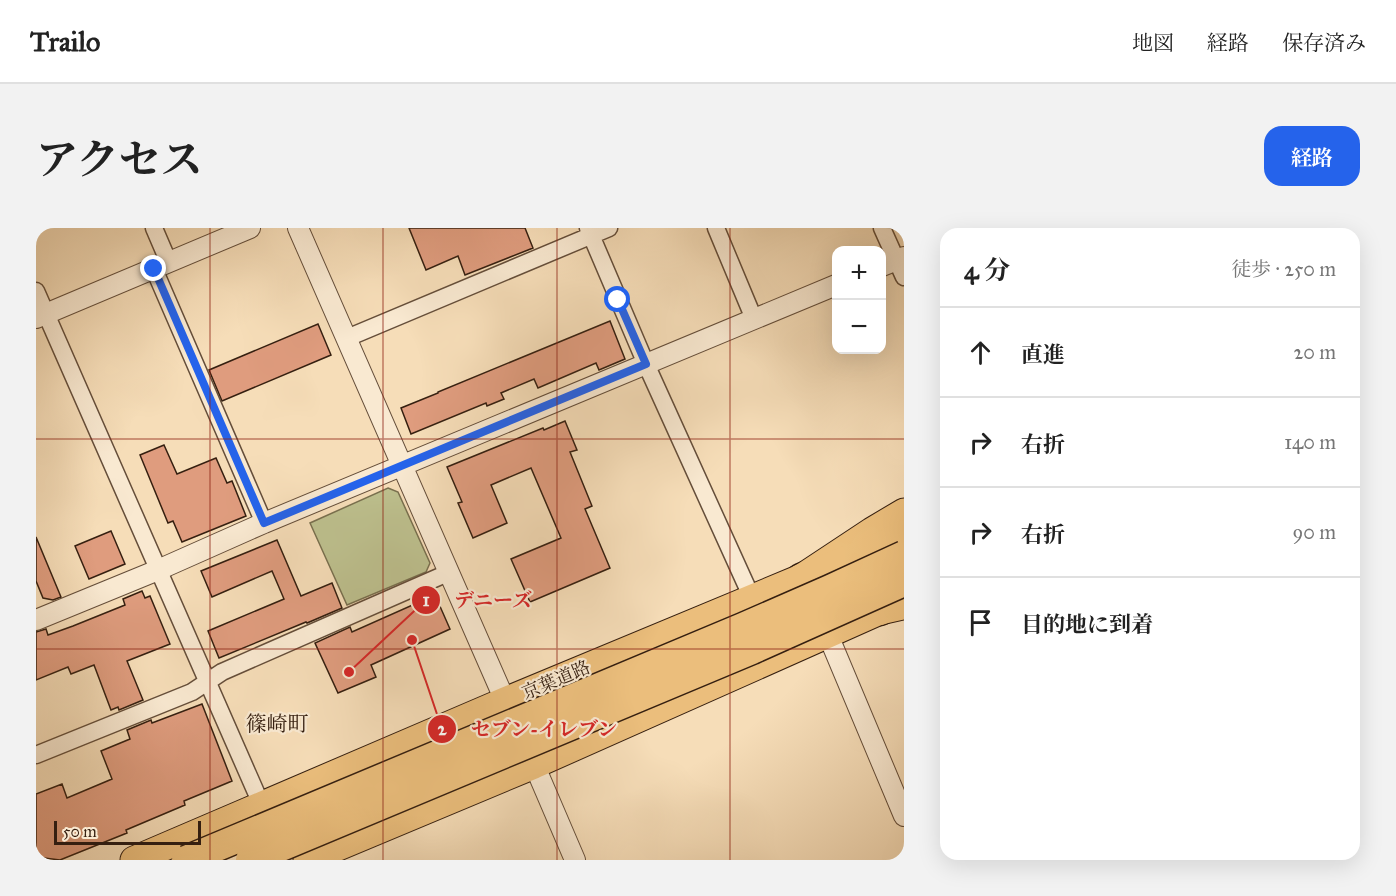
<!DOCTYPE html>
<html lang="ja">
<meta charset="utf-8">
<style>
:root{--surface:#fff;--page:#f2f2f2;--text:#222;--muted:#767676;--line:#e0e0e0;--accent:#2563eb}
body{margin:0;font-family:"IM FELL Great Primer","Noto Serif JP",serif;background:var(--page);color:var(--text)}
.controls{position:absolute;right:18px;top:18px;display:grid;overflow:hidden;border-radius:12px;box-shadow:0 6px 24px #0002}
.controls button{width:54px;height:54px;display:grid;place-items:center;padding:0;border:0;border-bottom:2px solid var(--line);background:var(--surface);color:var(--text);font:30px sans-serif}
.scale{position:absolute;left:18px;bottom:15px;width:147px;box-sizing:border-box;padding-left:6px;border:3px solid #351f10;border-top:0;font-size:16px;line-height:21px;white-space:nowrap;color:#351f10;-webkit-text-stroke:4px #f9e9d1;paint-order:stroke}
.stop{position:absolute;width:18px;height:18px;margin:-14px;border:4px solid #2563eb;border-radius:50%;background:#fff}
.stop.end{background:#2563eb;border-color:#fff;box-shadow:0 2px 6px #0008}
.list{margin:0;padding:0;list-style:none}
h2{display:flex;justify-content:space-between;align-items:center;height:78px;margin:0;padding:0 24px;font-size:26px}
h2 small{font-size:20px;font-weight:400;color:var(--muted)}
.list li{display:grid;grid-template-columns:39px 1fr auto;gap:18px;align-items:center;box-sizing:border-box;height:90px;padding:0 24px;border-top:2px solid var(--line)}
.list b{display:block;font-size:22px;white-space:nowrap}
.list em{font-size:20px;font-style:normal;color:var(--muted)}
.icon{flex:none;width:33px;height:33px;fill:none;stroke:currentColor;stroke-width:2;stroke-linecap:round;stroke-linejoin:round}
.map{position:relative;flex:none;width:868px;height:632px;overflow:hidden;border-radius:18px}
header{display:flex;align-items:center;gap:36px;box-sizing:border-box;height:84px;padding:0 30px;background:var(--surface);border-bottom:2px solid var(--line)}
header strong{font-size:28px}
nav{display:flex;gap:33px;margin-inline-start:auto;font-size:21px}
.intro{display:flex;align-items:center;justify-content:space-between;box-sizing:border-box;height:144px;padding:0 36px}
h1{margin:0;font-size:42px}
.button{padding:15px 27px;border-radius:18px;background:var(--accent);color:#fff;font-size:21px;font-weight:700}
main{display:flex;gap:36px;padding:0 36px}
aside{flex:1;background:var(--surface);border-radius:18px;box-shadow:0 6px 24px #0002}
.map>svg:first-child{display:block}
</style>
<header>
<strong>Trailo</strong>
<nav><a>地図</a><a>経路</a><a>保存済み</a></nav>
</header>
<div class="intro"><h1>アクセス</h1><a class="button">経路</a></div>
<main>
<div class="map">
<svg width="868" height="632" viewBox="0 0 868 632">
<rect width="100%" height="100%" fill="#f6ddb8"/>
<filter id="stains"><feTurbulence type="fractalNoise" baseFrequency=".00333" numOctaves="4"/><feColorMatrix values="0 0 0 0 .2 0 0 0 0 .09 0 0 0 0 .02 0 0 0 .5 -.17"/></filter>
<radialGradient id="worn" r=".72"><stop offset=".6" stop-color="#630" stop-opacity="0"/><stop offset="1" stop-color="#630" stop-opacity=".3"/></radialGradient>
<!-- green -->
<path fill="#bdc08e" stroke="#79704f" stroke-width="1.5" d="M352 260 362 264 394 335 390 344 311 377 274 295Z"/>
<!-- building -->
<path fill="#df9c7e" stroke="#351f10" stroke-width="1.5" d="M373 0H489L497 20 429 47 422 28 390 42Z
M574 93 589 131 563 142 560 135 502 160 498 151 465 165 468 171 451 178 450 175 375 206 365 180 402 165V164Z
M282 96 295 127 186 173 173 142Z
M529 193 541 222 534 224 556 278 549 281 574 340 494 374 475 331 525 310 495 240 455 257 471 295 437 310 422 275 426 274 411 239 507 200 508 202Z
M128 217 141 246 180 230 191 255 196 253 210 288 146 314 137 293 132 295 104 227Z
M75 303 89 336 53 351 39 318Z
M0 309 25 369 17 372 7 370 0 353Z
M241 312 265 368 296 355 306 380 271 395 270 394 183 430 172 403 248 371 236 343 176 369 165 343Z
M106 363 109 370 114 368 134 416 91 433 107 472 83 482 82 479 75 482 58 437 35 446 32 439 0 452V404L10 401 12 407 37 398 89 377 87 371Z
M399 367 414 401 335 437 340 449 302 465 279 415 314 399 316 404Z
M166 476 196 553 148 573 149 577 90 602 91 605 24 632 0 629V566L26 556 31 570 76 551 65 523 94 511 91 502 115 492 116 495Z"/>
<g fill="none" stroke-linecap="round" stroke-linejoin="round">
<defs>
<path id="minor" d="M118 0 133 35
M552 0 610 136 716 370
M680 0 718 91
M846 0 868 49
M118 41 228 295
M0 63C75 235 152 406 226 578
M311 110 573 0
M0 527 156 464 186 444 414 344"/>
<path id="tertiary" d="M262 0 474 484
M846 38 868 29
M0 90 214 0
M0 392 122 342 228 295 800 57
M792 407 868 588
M494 527 539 632"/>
<path id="trunk" d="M98 632 469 473 765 350 836 303 868 284
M271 632 498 537 844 383 867 378"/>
<path id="motorway" d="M765 350 845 318 868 306
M844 383 868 371"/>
</defs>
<!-- minor casing -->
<use href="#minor" stroke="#654e3a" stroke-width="19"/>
<!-- tertiary casing -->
<use href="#tertiary" stroke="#654e3a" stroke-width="22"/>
<!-- trunk casing -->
<use href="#trunk" stroke="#351f10" stroke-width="29"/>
<!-- motorway casing -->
<use href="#motorway" stroke="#351f10" stroke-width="31"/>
<!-- minor -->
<use href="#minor" stroke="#f9e9d1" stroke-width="16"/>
<!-- tertiary -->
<use href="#tertiary" stroke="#f9e9d1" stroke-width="20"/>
<!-- trunk -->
<use href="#trunk" stroke="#ebbe7c" stroke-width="27"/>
<!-- motorway -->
<use href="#motorway" stroke="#ebbe7c" stroke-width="28"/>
<defs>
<path id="motorway-bridge" d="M150 632 707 399 794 361 868 327
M214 632 716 422 868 354"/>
</defs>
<!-- motorway-bridge casing -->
<use href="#motorway-bridge" stroke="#351f10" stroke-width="31" stroke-linecap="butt"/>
<!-- motorway-bridge -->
<use href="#motorway-bridge" stroke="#ebbe7c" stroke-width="28"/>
</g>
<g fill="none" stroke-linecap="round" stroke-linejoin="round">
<!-- route -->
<path stroke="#2563eb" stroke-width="8" d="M118 41 228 295 610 136 582 72"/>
</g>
<!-- grid -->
<path fill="none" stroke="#8f2418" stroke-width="1.5" stroke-opacity="0.55" d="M174 0V632M347 0V632M521 0V632M694 0V632M0 211H868M0 421H868"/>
<g text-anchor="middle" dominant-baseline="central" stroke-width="4.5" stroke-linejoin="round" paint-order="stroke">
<!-- street labels -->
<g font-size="18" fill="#351f10" stroke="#f9e9d1">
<text transform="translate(520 452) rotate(-23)">京葉道路</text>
</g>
<!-- quarter labels -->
<g font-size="21" fill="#351f10" stroke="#f9e9d1">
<text x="241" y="496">篠崎町</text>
</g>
</g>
<!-- callouts -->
<path fill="none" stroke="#d62828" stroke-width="2" d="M313 444L390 372M376 412L406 501"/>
<g fill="#d62828" stroke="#f9e9d1" stroke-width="2">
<circle cx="313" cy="444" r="6"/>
<circle cx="376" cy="412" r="6"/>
<circle cx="390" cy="372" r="15"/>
<circle cx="406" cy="501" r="15"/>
</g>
<g font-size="18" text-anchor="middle" font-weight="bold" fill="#fff">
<text x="390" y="378">1</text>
<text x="406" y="507">2</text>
</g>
<g font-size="20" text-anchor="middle" font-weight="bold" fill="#d62828" stroke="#f9e9d1" stroke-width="4.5" stroke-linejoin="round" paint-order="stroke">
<text x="457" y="379">デニーズ</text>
<text x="508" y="508">セブン-イレブン</text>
</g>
<rect width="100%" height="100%" filter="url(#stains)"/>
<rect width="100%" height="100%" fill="url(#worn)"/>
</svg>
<div class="controls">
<button>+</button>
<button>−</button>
</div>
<div class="scale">50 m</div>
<div class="stop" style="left:582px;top:72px"></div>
<div class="stop end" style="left:118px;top:41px"></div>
</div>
<aside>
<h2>4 分<small>徒歩 · 250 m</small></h2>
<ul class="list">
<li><svg class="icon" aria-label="ahead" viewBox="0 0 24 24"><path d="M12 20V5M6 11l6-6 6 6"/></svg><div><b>直進</b></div><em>20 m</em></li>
<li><svg class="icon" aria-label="right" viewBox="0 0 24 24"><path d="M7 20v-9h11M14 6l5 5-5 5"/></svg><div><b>右折</b></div><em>140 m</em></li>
<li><svg class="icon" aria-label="right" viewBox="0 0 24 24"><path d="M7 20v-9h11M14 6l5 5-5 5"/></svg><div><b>右折</b></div><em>90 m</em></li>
<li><svg class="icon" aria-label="arrive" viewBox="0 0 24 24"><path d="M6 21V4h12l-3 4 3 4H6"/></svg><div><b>目的地に到着</b></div></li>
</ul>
</aside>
</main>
